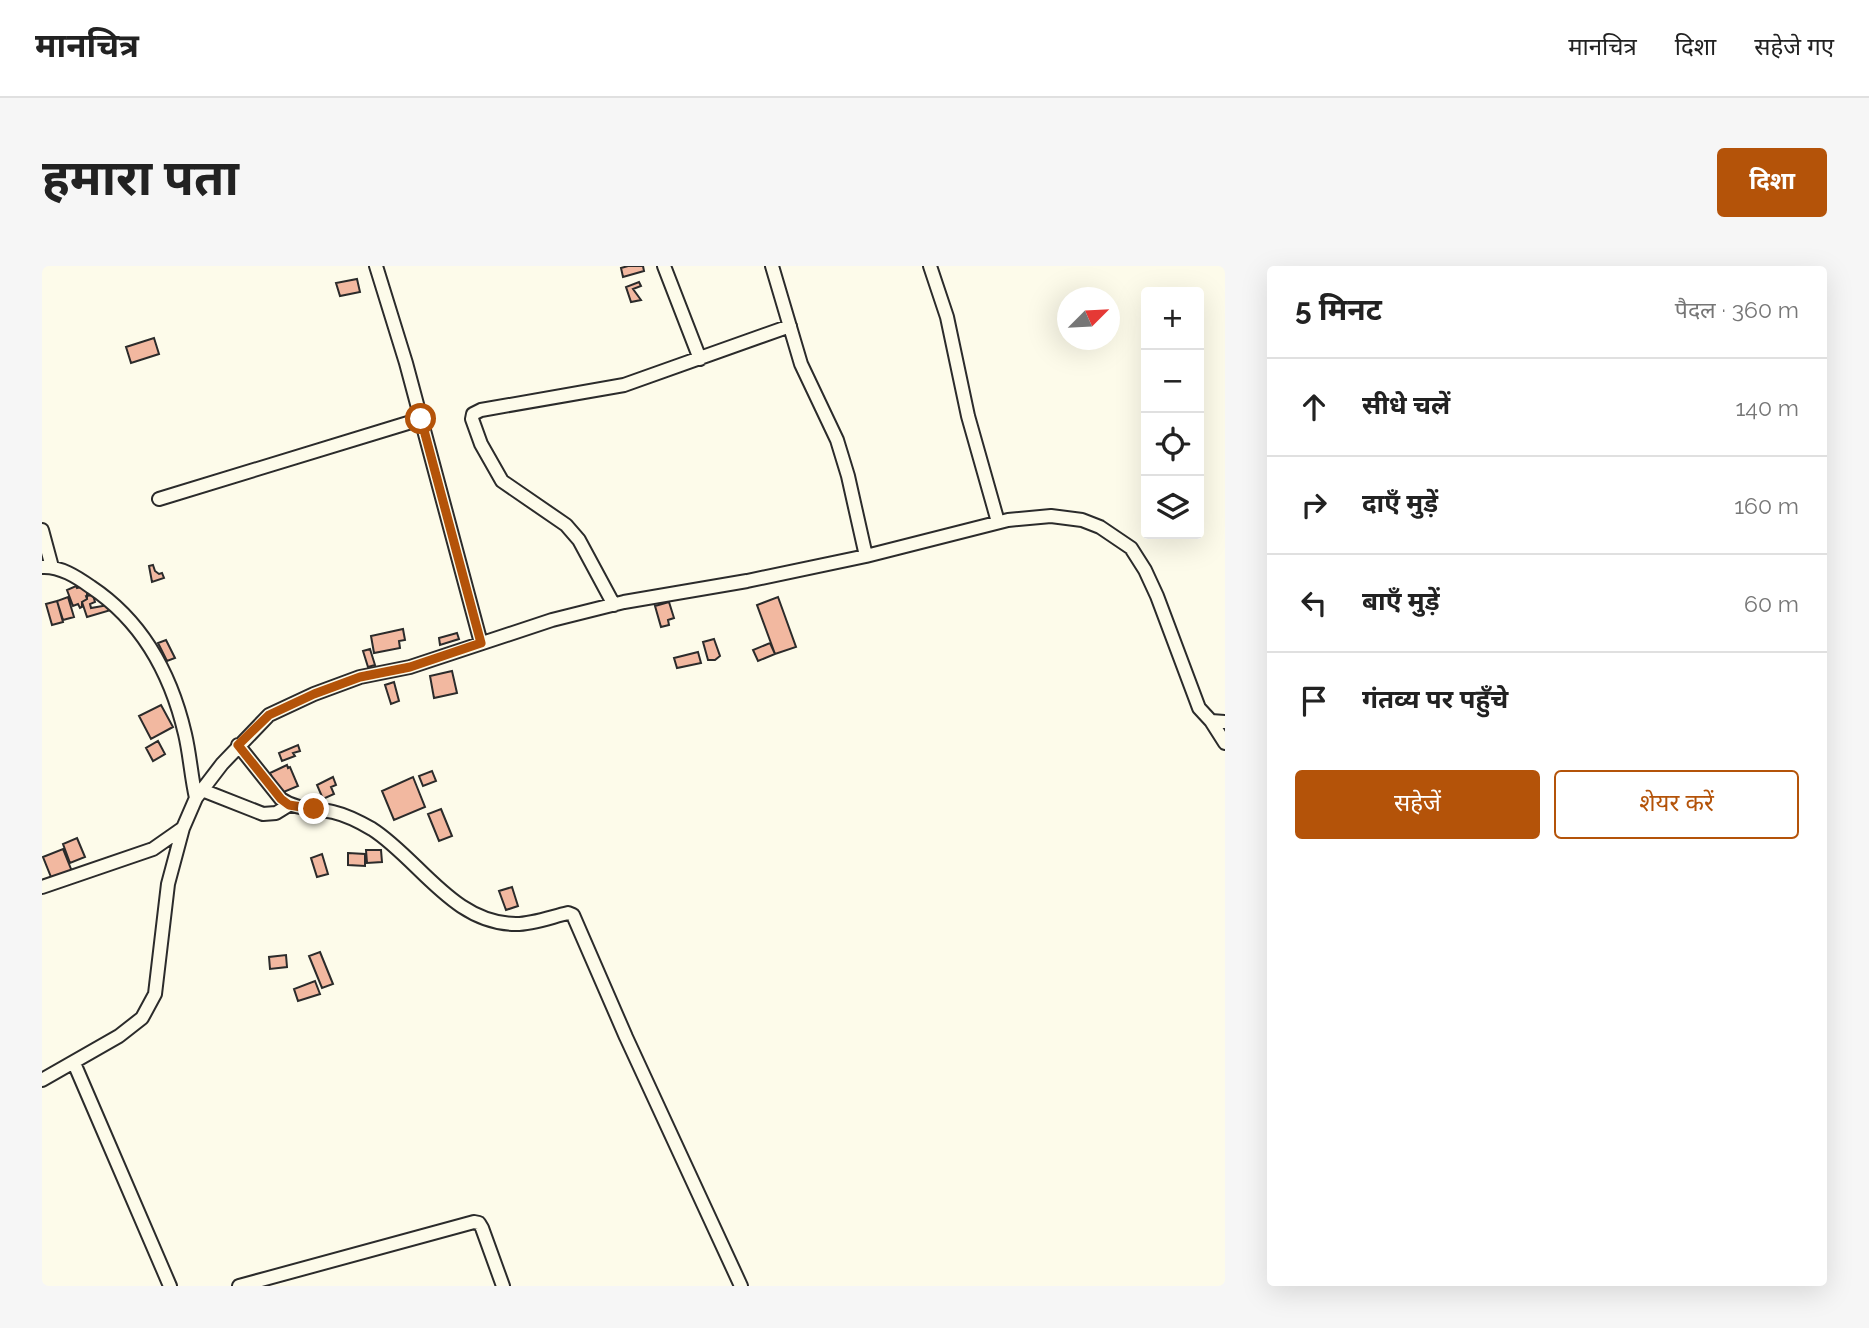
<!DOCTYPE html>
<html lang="hi">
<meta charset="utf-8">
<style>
:root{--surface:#fff;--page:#f6f6f6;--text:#222;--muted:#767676;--line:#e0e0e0;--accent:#b45309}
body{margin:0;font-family:Raleway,"Noto Sans Devanagari",sans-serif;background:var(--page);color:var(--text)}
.controls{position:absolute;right:21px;top:21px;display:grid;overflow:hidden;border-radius:7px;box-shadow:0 7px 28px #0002}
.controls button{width:63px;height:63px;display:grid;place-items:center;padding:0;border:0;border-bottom:2px solid var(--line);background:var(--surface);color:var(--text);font:35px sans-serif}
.compass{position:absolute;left:1015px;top:21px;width:63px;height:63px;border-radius:50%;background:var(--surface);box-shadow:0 7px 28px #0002;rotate:66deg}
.stop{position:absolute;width:21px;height:21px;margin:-16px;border:5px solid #b45309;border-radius:50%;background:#fff}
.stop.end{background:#b45309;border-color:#fff;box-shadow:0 2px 7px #0008}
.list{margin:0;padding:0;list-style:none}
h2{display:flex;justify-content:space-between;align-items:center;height:91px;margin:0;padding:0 28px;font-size:30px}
h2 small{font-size:23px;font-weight:400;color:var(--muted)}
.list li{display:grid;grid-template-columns:46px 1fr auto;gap:21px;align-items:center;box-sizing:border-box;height:98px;padding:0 28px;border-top:2px solid var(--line)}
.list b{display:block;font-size:26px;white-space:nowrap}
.list em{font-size:23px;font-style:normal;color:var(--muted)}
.actions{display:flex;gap:14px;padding:21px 28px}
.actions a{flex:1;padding:16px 0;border:2px solid var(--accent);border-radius:7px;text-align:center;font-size:24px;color:var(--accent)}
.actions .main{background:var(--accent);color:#fff}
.icon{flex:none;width:38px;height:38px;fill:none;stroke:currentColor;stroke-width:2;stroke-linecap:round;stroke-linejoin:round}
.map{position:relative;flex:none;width:1183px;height:1020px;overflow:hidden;border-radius:7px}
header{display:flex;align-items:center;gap:42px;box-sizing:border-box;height:98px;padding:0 35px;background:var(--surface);border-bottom:2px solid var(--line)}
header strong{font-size:33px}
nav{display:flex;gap:38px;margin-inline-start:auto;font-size:24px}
.intro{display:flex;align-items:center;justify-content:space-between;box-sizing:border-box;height:168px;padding:0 42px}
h1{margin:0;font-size:49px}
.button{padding:18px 32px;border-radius:7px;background:var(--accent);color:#fff;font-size:24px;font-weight:700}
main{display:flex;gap:42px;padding:0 42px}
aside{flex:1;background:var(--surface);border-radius:7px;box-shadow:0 7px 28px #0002}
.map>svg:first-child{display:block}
</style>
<header>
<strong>मानचित्र</strong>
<nav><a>मानचित्र</a><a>दिशा</a><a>सहेजे गए</a></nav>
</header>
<div class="intro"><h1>हमारा पता</h1><a class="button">दिशा</a></div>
<main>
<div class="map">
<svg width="1183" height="1020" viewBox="0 0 1183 1020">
<rect width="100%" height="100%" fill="#fdfbea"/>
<!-- building -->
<path fill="#f2b8a0" stroke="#2b2b2b" stroke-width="2" d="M586 0H601L602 5 581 11 579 2Z
M315 13 318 26 298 30 294 17Z
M597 16 599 20 591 23 599 34 589 36 584 21Z
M112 72 117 88 89 97 84 81Z
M111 299 113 305 117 308 120 307 122 312 110 316 107 300Z
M34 320 35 322 42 320 45 326V333L40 336V341L38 342 36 338 31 340 25 324Z
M51 329 53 336 48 338 49 342 66 339 69 344 45 351 40 336 45 333 44 330Z
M26 331 32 351 21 354 15 335Z
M736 331 754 381 733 388 715 339Z
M15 335 21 356 10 359 4 338Z
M627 336 632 352 626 354 627 359 619 361 613 340Z
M361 363 363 374 357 375 358 382 332 387 329 370Z
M415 367 417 373 398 379 397 372Z
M672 373 678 390 673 394H666L661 376Z
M124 374 133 392 125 395 116 377Z
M728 377 733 388 716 395 711 384Z
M328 383 333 399 326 401 321 385Z
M656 386 659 397 635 402 632 392Z
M410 405 415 427 392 432 388 410Z
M352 416 357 435 349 438 343 419Z
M119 439 131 461 109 473 97 450Z
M116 475 123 488 111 495 104 482Z
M256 479 258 485 251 487 253 490 240 495 237 487Z
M245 499 246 502 248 501 256 520 237 528 228 507Z
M390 505 394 515 381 520 377 510Z
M291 511 294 519 289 521 292 528 281 533 275 519Z
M371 511 383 541 352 554 340 525Z
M399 543 410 570 397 575 386 548Z
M35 572 43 591 28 597 21 578Z
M21 583 31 608 11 616 1 591Z
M324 584H339L340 596 325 597Z
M306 587 323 588V600L306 599Z
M280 588 286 608 275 611 269 592Z
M470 621 476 640 464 644 457 625Z
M278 686 291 718 280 722 267 690Z
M244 689 245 701 228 703 227 691Z
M273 715 278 728 256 735 252 723Z"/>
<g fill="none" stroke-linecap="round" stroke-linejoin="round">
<defs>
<path id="minor" d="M334 0 364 97 439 377
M622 0 658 93
M730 0 759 98 795 174 806 210 824 290
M888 0 905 51 926 150 956 256
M117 233 379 153
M0 264 10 301
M0 301C18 300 35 311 49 321 100 355 129 408 143 468 148 489 149 510 154 532
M572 339 537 274 524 259 460 215 439 178 430 153 431 148 439 144 582 119 748 60
M1169 455 1183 477
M196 479 239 533C254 544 273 542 291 546 304 549 318 556 330 563 377 593 411 658 474 658 491 658 509 651 526 647L531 649 584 771 699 1020
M160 524 221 548 234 547 247 539
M0 621 111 583 141 562
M32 797 128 1020
M0 814 77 770 100 752 113 728 126 618 141 562 154 532 180 498 227 449 272 428 318 411 368 401 510 354 582 336 705 315 824 290 966 254 1009 250 1040 254 1058 261 1089 282 1103 304 1115 330 1157 442 1169 455 1183 456
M197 1020 432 956 437 957 440 962 461 1020"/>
</defs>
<!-- minor casing -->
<use href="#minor" stroke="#2b2b2b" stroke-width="16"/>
<!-- minor -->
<use href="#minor" stroke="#fdfbea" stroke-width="12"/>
</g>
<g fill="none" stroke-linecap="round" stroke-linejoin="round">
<!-- route -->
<path stroke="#b45309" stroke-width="9" d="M272 543 247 539 239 533 196 479 227 449 272 428 318 411 368 401 439 377 379 153"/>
</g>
</svg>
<div class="controls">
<button>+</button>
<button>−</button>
<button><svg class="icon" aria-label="locate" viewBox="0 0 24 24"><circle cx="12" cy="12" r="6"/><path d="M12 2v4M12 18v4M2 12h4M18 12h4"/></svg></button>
<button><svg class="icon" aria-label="layers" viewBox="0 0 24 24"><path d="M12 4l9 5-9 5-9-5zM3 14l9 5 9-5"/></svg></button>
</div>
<svg class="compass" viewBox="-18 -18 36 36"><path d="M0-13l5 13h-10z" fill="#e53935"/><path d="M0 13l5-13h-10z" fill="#767676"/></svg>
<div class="stop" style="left:379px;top:153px"></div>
<div class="stop end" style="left:272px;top:543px"></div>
</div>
<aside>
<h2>5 मिनट<small>पैदल · 360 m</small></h2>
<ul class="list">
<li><svg class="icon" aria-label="ahead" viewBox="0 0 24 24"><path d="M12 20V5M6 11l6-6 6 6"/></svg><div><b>सीधे चलें</b></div><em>140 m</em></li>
<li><svg class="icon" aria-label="right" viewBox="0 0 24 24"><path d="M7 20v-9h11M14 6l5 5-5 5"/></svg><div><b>दाएँ मुड़ें</b></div><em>160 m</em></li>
<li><svg class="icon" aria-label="left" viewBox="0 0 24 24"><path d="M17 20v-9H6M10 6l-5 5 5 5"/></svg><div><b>बाएँ मुड़ें</b></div><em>60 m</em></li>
<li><svg class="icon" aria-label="arrive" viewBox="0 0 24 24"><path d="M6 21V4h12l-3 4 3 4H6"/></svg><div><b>गंतव्य पर पहुँचे</b></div></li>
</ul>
<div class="actions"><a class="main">सहेजें</a><a>शेयर करें</a></div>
</aside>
</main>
